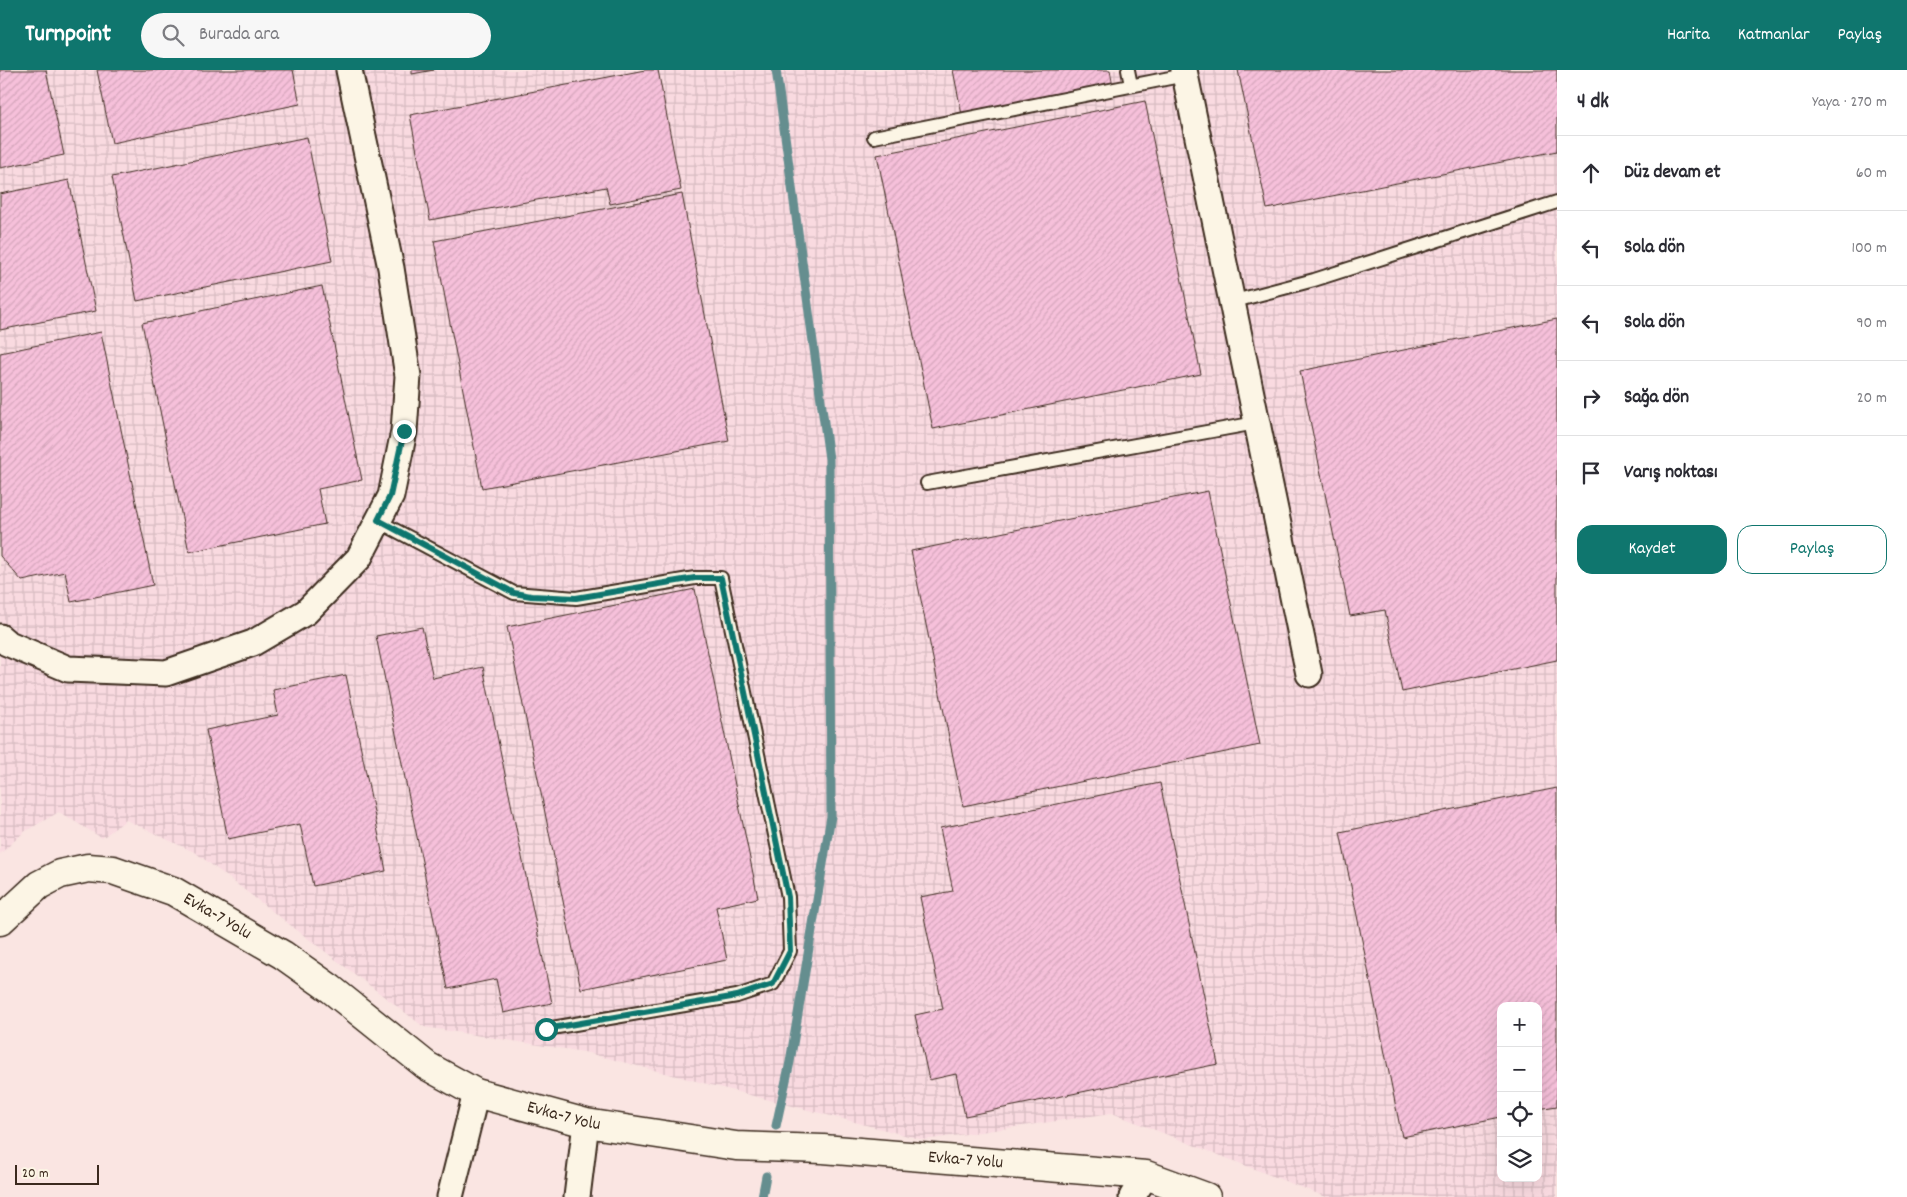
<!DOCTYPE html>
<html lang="tr">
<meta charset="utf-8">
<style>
:root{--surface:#fff;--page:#f7f7f7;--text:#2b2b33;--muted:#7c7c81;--line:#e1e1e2;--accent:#0f766e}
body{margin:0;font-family:Dekko,sans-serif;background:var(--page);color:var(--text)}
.controls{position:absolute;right:15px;bottom:15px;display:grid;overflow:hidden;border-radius:10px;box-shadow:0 5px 20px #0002}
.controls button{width:45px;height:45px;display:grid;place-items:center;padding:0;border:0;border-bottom:1px solid var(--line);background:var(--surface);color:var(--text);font:25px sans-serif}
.scale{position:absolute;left:15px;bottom:12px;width:84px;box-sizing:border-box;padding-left:5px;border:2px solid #3b2a1e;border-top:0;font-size:14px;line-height:18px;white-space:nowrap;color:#3b2a1e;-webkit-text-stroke:4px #fcf5e5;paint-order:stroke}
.stop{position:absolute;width:15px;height:15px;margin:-11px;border:4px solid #0f766e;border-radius:50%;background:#fff}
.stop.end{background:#0f766e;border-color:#fff;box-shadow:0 1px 5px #0008}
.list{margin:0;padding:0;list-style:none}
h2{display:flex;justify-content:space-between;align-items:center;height:65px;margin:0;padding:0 20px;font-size:21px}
h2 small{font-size:16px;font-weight:400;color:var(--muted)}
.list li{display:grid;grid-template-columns:32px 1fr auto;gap:15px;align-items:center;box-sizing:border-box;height:75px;padding:0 20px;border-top:1px solid var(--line)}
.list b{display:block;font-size:19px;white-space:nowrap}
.list em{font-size:16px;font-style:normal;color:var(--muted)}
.actions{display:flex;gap:10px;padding:15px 20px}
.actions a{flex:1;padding:11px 0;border:1px solid var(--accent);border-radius:15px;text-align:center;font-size:18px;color:var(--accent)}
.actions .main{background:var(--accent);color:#fff}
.icon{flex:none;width:28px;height:28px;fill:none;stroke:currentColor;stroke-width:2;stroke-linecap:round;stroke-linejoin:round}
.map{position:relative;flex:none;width:1557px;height:1127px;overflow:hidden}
header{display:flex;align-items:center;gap:30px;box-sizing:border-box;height:70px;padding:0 25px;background:var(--accent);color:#fff}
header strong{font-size:24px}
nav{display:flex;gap:28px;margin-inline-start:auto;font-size:18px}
.search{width:350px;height:45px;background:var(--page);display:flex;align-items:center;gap:12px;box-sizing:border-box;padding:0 18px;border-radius:28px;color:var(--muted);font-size:19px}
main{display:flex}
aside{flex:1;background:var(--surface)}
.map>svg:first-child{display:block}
</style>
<header>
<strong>Turnpoint</strong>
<div class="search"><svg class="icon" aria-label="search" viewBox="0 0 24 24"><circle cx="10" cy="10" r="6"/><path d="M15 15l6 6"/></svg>Burada ara</div>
<nav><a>Harita</a><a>Katmanlar</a><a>Paylaş</a></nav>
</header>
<main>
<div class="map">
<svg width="1557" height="1127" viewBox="0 0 1557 1127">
<defs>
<pattern id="industrial-grid" width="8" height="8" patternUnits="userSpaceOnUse" patternTransform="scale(1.25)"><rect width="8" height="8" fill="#f9dae0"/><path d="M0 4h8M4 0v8" fill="none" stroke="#d6bbc0"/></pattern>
<pattern id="building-hatch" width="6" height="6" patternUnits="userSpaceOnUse" patternTransform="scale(1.25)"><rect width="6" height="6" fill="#f6c0da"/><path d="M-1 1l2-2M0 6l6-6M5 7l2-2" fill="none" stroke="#d4a5bb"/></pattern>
</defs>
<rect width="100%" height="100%" fill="#fae5e2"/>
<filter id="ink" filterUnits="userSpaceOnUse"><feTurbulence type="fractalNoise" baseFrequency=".02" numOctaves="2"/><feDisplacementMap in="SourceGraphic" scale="10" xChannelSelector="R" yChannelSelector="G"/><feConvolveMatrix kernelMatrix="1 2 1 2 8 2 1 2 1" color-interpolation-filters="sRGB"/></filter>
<g filter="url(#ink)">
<!-- industrial -->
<path fill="url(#industrial-grid)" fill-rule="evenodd" d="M0 0H1557V1127H1326L1112 1043 924 1070 584 982 424 957 196 783 126 750 102 768 59 742 24 762 0 784ZM1501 936H1538V1108H1501Z"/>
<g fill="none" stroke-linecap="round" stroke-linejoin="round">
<!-- stream -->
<path stroke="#658e8f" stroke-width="9" d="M776 0 829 389 831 746 790 992 776 1056
M762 1127 766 1106"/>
</g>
<!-- building -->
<path fill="url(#building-hatch)" stroke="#3b2a1e" d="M0 0H46L64 85 0 98Z
M97 0H293L300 34 112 73Z
M412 0H434L412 4Z
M645 0H658L681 120 610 134 606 117 430 150 410 45Z
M953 0H1110L1113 16 962 45Z
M1238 0H1557V81L1267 139Z
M1145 31 1201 304 933 359 877 85Z
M307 67 332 191 137 231 112 107Z
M69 110 96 241 0 260V124Z
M682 124 729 371 482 418 434 171Z
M322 216 362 410 318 419 325 454 189 482 142 253Z
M1557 249V590L1402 622 1385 540 1350 546 1300 301Z
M101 262 153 515 71 532 65 502 22 511 0 486V283Z
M1208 421 1260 675 963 736 911 481Z
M695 519 758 828 716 837 727 890 581 919 507 557Z
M422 557 433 608 483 597 552 933 503 943 496 909 448 919 376 566Z
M346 605 386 801 313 816 300 754 228 769 206 660 278 645 273 620Z
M1160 713 1218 994 965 1046 956 1004 929 1010 915 945 943 939 920 827 953 821 940 758Z
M1557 718V1036L1538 1039V936H1501V1047L1402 1067 1340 762Z"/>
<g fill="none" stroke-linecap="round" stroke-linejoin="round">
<defs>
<path id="service" d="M1128 0 1131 15
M874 67 1185 5
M1231 232 1314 210 1557 132
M927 413 1256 353
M378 451 514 523 576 528 695 508H721L788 827 790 881 773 914 737 926 546 959"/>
<path id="minor" d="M1184 0 1309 604
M0 567 7 573 68 599 166 603 253 573 306 542 359 488 391 426 404 361 408 306 391 198 349 0
M450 1127 476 1023
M577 1127 586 1053
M1132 1127 1146 1105"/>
<g id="tertiary">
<path id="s1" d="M0 851 39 815 60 804 88 798 113 800 173 821 283 885 331 919 427 996 476 1023 586 1053 736 1076 823 1079 1146 1105 1206 1127"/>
</g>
</defs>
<!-- service casing -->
<use href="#service" stroke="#3b2a1e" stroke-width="16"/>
<!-- minor casing -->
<use href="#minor" stroke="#3b2a1e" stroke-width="29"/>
<!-- tertiary casing -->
<use href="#tertiary" stroke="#3b2a1e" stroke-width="31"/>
<!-- service -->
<use href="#service" stroke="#fcf5e5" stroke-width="12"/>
<!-- minor -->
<use href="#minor" stroke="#fcf5e5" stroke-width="25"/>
<!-- tertiary -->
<use href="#tertiary" stroke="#fcf5e5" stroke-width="28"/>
</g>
</g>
<g fill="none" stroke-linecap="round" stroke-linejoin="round" filter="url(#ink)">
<!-- route -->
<path stroke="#0f766e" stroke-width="6" d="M404 361 390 426 378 450 514 523 531 526 576 528 695 508H721L788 827 790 881 773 914 737 926 546 959"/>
</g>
<g text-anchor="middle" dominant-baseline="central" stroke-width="5" stroke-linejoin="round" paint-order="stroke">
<!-- street labels -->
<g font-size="18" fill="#3b2a1e" stroke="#fcf5e5">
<text stroke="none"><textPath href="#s1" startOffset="245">Evka-7 Yolu</textPath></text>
<text stroke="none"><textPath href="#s1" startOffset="650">Evka-7 Yolu</textPath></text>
<text stroke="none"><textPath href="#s1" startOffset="1055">Evka-7 Yolu</textPath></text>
</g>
</g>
</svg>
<div class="controls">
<button>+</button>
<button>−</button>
<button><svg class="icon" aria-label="locate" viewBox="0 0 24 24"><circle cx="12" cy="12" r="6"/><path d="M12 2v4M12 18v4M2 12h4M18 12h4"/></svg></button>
<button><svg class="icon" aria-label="layers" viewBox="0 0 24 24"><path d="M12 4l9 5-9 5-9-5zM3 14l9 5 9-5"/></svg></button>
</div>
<div class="scale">20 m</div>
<div class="stop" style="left:546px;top:959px"></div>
<div class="stop end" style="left:404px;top:361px"></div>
</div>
<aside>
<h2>4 dk<small>Yaya · 270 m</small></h2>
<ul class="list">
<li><svg class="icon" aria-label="ahead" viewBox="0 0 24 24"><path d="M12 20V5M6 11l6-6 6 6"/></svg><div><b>Düz devam et</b></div><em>60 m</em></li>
<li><svg class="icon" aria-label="left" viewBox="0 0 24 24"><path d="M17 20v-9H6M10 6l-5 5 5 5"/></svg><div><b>Sola dön</b></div><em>100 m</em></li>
<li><svg class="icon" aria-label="left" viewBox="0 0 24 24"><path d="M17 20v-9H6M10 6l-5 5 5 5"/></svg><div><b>Sola dön</b></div><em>90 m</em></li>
<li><svg class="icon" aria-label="right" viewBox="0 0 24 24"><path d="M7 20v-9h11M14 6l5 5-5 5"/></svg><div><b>Sağa dön</b></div><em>20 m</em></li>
<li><svg class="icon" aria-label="arrive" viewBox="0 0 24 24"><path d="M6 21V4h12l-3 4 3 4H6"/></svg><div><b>Varış noktası</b></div></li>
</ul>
<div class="actions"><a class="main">Kaydet</a><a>Paylaş</a></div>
</aside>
</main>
